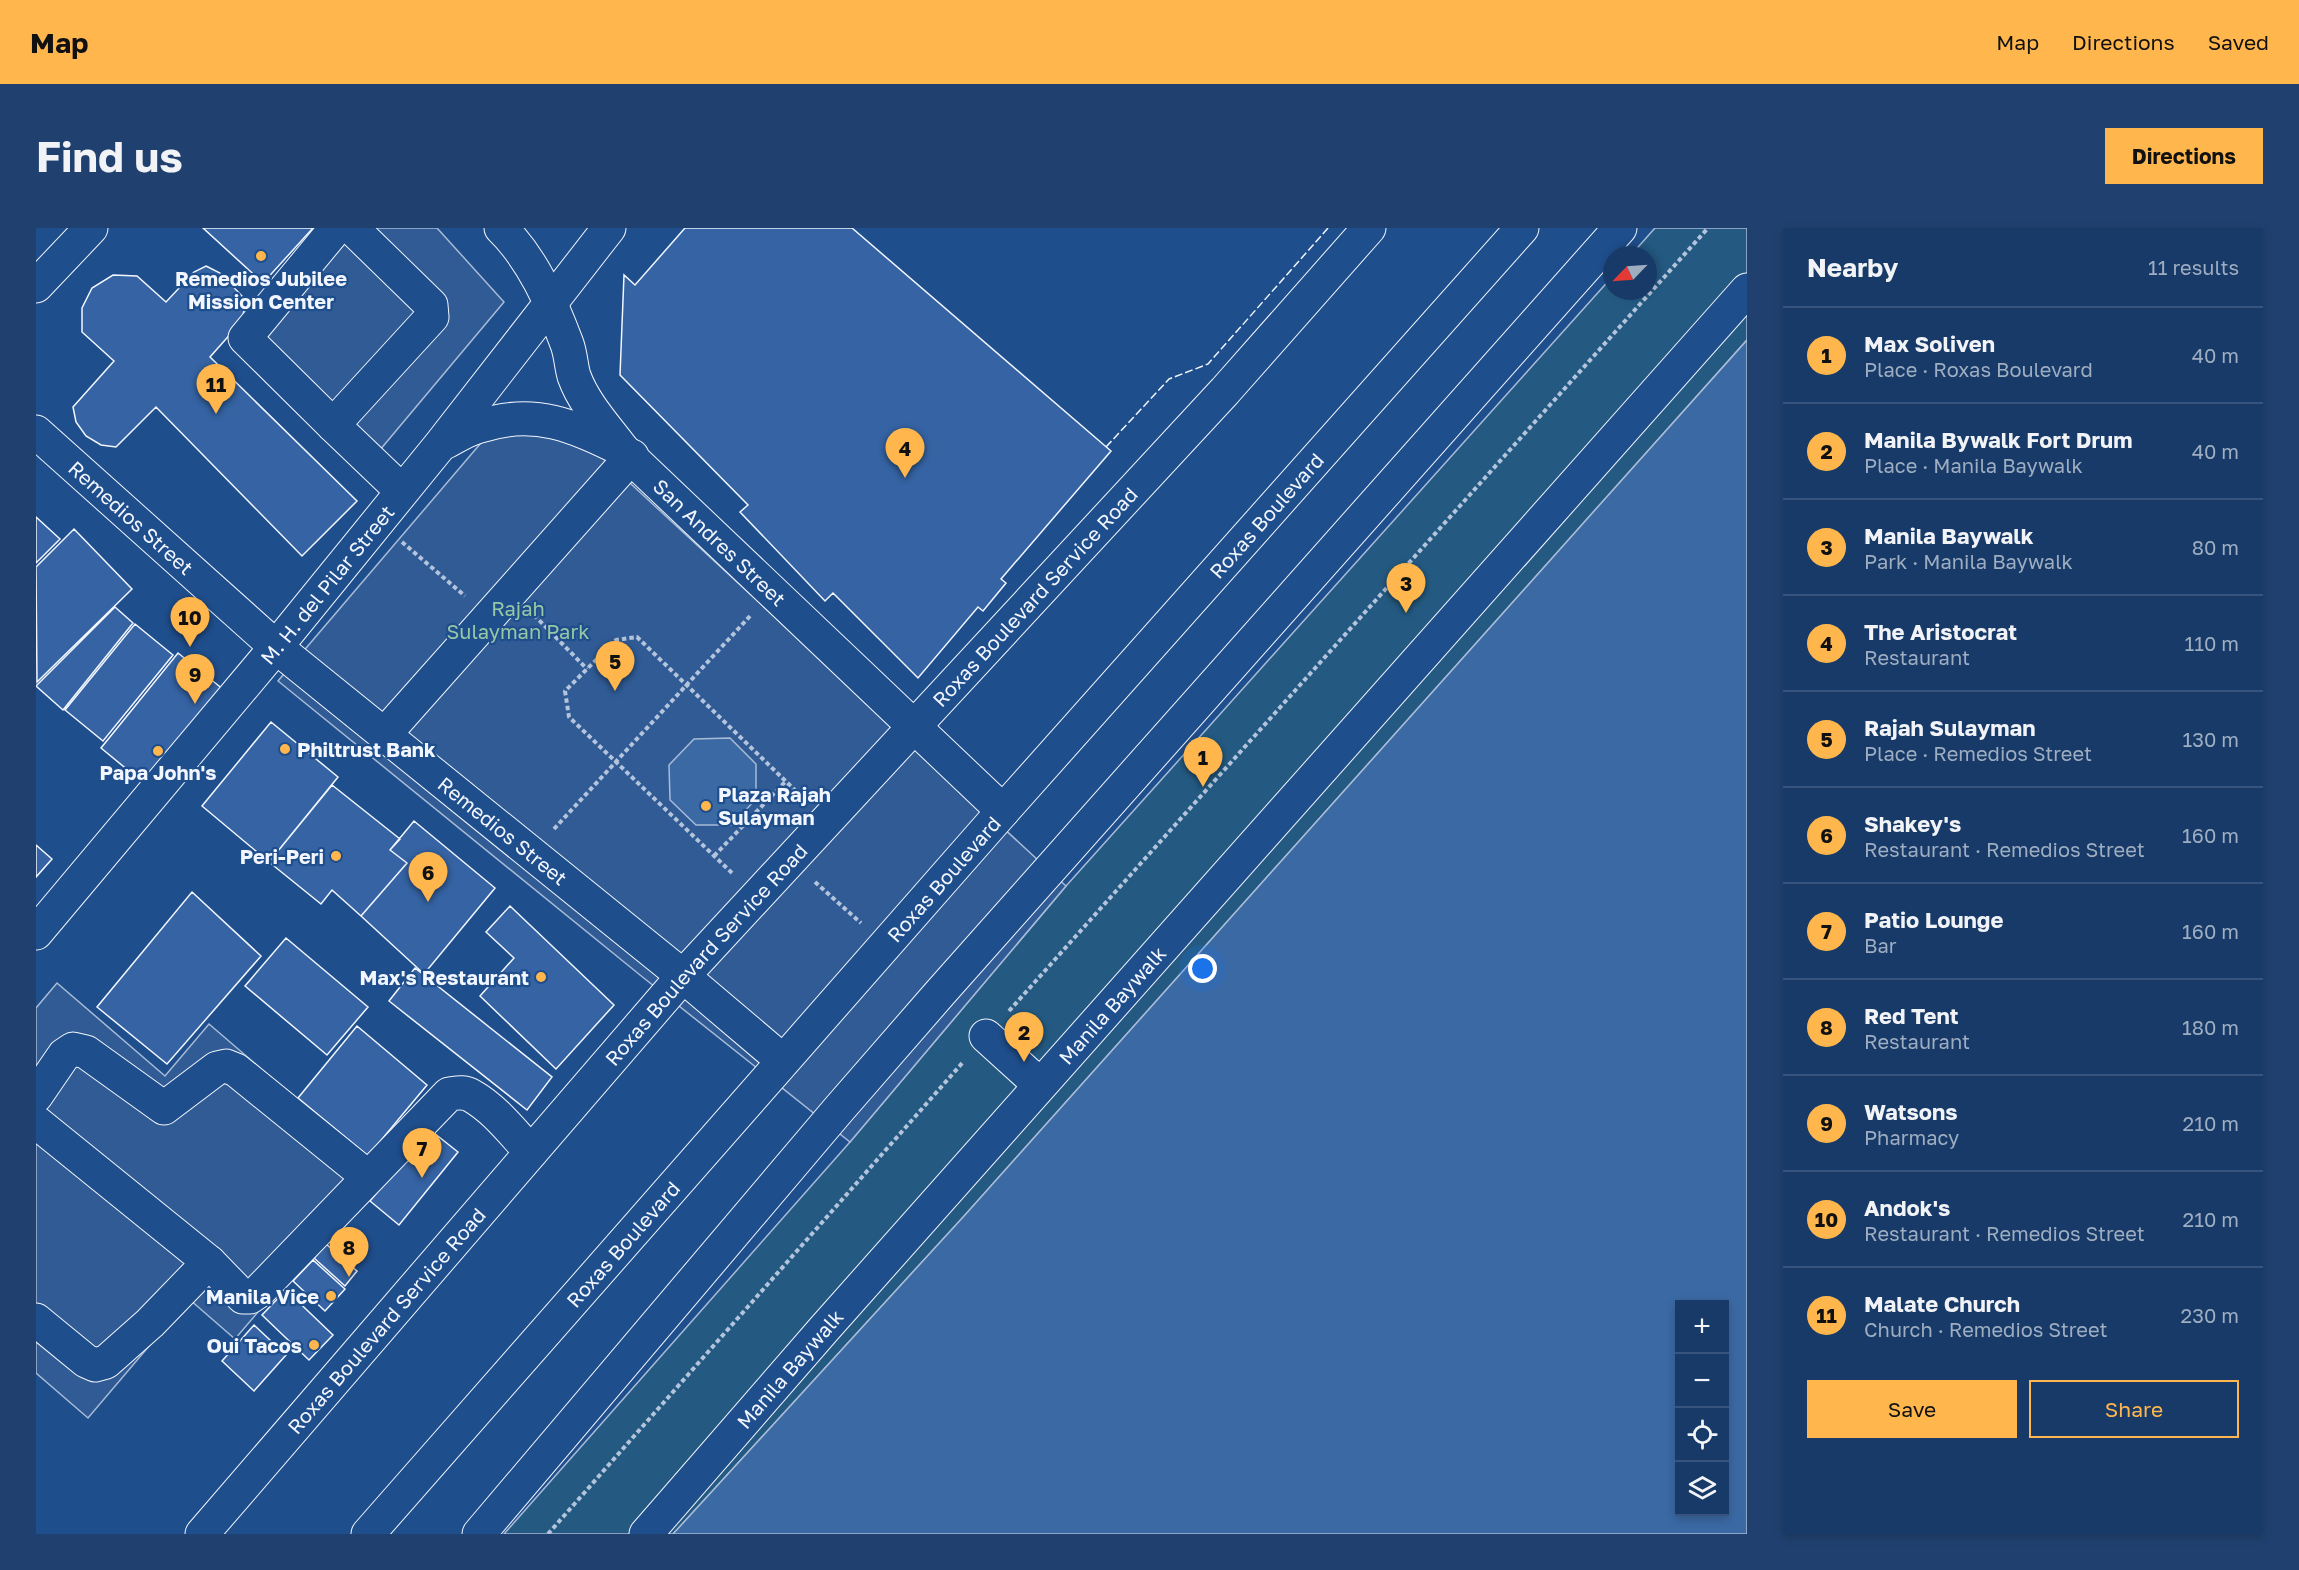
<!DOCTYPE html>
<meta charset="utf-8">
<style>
:root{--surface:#173a69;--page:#20416f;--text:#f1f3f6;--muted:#9eadc0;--line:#36547d;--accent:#ffb74d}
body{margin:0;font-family:"Golos Text",sans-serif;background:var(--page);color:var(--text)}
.controls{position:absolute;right:18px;bottom:18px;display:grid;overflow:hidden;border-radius:0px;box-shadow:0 3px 9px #0003}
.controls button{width:54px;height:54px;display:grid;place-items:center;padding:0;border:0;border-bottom:2px solid var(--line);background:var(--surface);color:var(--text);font:30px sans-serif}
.compass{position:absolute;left:1567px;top:18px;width:54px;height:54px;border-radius:50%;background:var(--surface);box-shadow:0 3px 9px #0003;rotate:245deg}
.you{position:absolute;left:1167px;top:741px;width:21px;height:21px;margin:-15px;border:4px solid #fff;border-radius:50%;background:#1a73e8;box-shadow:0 0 0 9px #1a73e833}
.badge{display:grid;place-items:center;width:39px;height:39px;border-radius:50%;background:var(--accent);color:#111;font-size:20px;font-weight:700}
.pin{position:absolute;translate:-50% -50px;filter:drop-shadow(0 2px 3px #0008)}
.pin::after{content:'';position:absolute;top:32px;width:21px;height:18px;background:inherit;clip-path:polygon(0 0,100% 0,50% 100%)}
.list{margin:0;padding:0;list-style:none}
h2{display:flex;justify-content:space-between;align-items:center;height:78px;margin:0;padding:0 24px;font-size:26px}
h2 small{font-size:20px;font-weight:400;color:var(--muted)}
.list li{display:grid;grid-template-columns:39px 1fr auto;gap:18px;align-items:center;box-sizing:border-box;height:96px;padding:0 24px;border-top:2px solid var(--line)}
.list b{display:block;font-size:22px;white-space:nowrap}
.list p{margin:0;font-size:20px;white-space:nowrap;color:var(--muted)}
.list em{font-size:20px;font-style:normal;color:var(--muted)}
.actions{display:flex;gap:12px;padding:18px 24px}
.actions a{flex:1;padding:14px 0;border:2px solid var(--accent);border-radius:0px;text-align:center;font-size:21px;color:var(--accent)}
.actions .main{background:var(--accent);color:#111}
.icon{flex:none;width:33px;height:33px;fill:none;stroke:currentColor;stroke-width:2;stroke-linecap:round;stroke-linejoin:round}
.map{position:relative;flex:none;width:1711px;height:1306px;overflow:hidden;border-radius:0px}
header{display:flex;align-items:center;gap:36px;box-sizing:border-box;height:84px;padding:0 30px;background:var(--accent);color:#111}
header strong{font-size:28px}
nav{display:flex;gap:33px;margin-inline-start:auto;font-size:21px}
.intro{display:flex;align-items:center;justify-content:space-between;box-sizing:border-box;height:144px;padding:0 36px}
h1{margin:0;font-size:42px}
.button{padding:15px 27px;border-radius:0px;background:var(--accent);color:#111;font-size:21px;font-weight:700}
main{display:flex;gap:36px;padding:0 36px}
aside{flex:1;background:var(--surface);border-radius:0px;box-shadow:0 3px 9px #0003}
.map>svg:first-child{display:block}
</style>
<header>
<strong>Map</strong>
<nav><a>Map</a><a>Directions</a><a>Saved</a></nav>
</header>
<div class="intro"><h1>Find us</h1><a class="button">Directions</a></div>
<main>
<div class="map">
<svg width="1711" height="1306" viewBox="0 0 1711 1306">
<rect width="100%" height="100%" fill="#1f4e8c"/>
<!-- green -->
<path fill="#245a82" stroke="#a8bbd7" stroke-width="1.5" d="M1619 0H1711V112L929 987 637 1306H468L814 914 1030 658 1576 49V63H1612V27H1595Z"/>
<!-- parking -->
<path fill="#305b95" stroke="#a8bbd7" stroke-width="1.5" d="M300 0H401L468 74 338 229 218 99Z
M505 200 555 219 1030 658 814 914 604 747 242 453 456 202Z
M21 755 129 848 173 796 343 942 199 1111 153 1071 52 1190 0 1145V780Z"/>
<!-- water -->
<path fill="#3b69a3" stroke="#a8bbd7" stroke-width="1.5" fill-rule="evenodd" d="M1711 112V1306H637L929 987ZM1644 1076H1688V1284H1644Z
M694 510 720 536V571L696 597H660L634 572 633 537 658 511Z"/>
<!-- building -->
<path fill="#3563a3" stroke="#f2f6ff" stroke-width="1.5" d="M167 0H277L227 55Z
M649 0H816L1075 223 965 351 970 355 947 383 942 379 882 450 797 365 789 373 704 284 712 277 584 147 588 47 599 57Z
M170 38 184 45 206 68 208 82 206 93 174 129 321 273 266 328 120 179 80 219 65 217 50 208 40 194 37 179 78 133 46 104V80L56 60 77 47 101 48 130 74 158 44Z
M0 289 24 311 0 335Z
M38 301 96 361 1 454 0 339Z
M79 379 97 395 27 482 0 458Z
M99 396 137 427 67 513 29 482Z
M142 425 188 462 110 557 65 520Z
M235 494 302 549 233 634 166 578Z
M296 557 364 611 354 622 371 635 325 688 296 662 285 676 233 634Z
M378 593 459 660 388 746 325 688 371 635 354 622Z
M0 617 16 631 0 649Z
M156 664 225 728 131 836 61 779Z
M474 678 578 777 520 841 444 768 478 730 450 704Z
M250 710 332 779 291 827 209 758Z
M379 740 516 849 491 882 353 773Z
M321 798 391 857 332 928 262 870Z
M393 901 422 924 363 997 334 973Z
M290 1016 321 1043 309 1058 278 1030Z
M277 1032 309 1061 289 1083 257 1053Z
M250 1062 297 1107 273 1132 226 1087Z
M218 1097 250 1127 218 1163 186 1133Z"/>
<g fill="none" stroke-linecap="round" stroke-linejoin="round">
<defs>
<g id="minor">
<path d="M316 0 395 77 396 89 297 197 366 263"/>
<path id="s1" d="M465 0C497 31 516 76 531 116 535 127 535 138 538 148 548 176 570 199 587 222L967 583"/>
<path d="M297 197 209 110 300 0"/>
<path id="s2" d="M0 204 240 419 647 748 746 832"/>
<path d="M348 507 596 228"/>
<path d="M950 808 1004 857"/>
<path d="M0 868 28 827 37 821 50 824 128 880 181 840 190 838 200 842 332 949"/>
<path d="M0 894 173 1034 207 1069H214L223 1063 413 866C421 865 428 863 436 868 459 881 477 905 495 924"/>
<path d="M0 1092 50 1133 59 1137 70 1134 114 1095 173 1034"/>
<path id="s3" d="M166 1306 647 748 1189 163 1333 0"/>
<path id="s4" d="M610 1306 788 1101 1711 62"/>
</g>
<g id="major">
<path d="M0 58 55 0"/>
<path d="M410 214C421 208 432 201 444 198 499 180 538 198 587 222"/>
<path id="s5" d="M0 705 240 419 405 216 573 0"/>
</g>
<g id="highway">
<path id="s6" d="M332 1306 967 583 1486 0"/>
<path d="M443 1306 803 881 904 765 1584 0"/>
</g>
</defs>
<!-- minor casing -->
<use href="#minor" stroke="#f2f6ff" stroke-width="35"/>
<!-- major casing -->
<use href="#major" stroke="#f2f6ff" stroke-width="35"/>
<!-- highway casing -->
<use href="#highway" stroke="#f2f6ff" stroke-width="35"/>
<!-- path -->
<path stroke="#b3c4dc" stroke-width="4" stroke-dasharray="4.5 3" stroke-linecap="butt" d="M366 314 429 368
M498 387 551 441
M518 601 714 388
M678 628 750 553
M696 645 533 489 529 463 580 412 601 409 766 569
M779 654 825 695
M973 783 1672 0
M512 1306 928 833"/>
<!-- minor -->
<use href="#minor" stroke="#1f4e8c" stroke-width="33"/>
<!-- major -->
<use href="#major" stroke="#1f4e8c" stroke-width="33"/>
<!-- highway -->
<use href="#highway" stroke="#1f4e8c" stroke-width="33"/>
<!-- fence -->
<path stroke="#f2f6ff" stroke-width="1.5" stroke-dasharray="8 3" stroke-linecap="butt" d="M1070 219 1133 151 1172 136 1292 0"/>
</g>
<!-- markers -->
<g fill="#ffb74d" stroke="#1f4e8c" stroke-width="2">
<circle cx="225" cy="28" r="6"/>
<circle cx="249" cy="521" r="6"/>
<circle cx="122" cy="523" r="6"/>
<circle cx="670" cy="578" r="6"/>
<circle cx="300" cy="628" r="6"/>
<circle cx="505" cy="749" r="6"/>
<circle cx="295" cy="1068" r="6"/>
<circle cx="278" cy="1117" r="6"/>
</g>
<g text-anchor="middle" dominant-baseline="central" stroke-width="4.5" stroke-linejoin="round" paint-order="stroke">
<!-- poi labels -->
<g font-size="20" font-weight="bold" fill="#f2f6ff" stroke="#1f4e8c" text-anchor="end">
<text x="225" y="50" text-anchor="middle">Remedios Jubilee<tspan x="225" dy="23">Mission Center</tspan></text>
<text x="261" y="521" text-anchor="start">Philtrust Bank</text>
<text x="122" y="544" text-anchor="middle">Papa John's</text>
<text x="682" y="566" text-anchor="start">Plaza Rajah<tspan x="682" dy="23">Sulayman</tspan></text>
<text x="288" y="628">Peri-Peri</text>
<text x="493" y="749">Max's Restaurant</text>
<text x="283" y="1068">Manila Vice</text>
<text x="266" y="1117">Oui Tacos</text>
</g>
<!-- street labels -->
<g font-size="20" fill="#f2f6ff" stroke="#1f4e8c">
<text stroke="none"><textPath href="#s6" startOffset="1358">Roxas Boulevard</textPath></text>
<text stroke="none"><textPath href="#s2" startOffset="128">Remedios Street</textPath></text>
<text stroke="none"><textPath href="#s1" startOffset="390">San Andres Street</textPath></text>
<text stroke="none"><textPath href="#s5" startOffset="454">M. H. del Pilar Street</textPath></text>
<text stroke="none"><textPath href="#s3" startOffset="1254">Roxas Boulevard Service Road</textPath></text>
<text stroke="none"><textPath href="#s2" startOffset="614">Remedios Street</textPath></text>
<text stroke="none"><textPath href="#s6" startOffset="872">Roxas Boulevard</textPath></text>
<text stroke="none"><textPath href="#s3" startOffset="768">Roxas Boulevard Service Road</textPath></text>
<text stroke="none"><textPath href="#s4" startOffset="705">Manila Baywalk</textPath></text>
<text stroke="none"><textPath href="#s6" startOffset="386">Roxas Boulevard</textPath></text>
<text stroke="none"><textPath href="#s3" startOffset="282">Roxas Boulevard Service Road</textPath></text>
<text stroke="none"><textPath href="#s4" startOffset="219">Manila Baywalk</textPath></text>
</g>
<!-- park labels -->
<g font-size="20" fill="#97c8a6" stroke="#1f4e8c">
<text x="482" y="380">Rajah<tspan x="482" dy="23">Sulayman Park</tspan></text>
</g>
</g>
</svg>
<div class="controls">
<button>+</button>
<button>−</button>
<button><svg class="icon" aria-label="locate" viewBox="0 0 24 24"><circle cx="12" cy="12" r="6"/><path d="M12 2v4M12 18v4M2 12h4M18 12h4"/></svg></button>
<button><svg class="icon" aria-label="layers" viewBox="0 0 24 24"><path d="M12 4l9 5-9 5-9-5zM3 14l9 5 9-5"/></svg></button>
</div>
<svg class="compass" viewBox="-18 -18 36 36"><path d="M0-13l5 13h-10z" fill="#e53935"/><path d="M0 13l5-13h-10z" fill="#9eadc0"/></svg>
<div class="you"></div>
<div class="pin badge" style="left:1167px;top:559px">1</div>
<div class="pin badge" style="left:988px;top:834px">2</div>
<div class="pin badge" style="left:1370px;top:385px">3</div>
<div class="pin badge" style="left:869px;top:250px">4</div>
<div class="pin badge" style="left:579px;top:463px">5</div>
<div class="pin badge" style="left:392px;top:674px">6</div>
<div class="pin badge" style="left:386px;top:950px">7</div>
<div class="pin badge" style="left:313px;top:1049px">8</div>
<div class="pin badge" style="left:159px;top:476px">9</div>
<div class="pin badge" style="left:154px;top:419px">10</div>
<div class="pin badge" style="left:180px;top:186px">11</div>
</div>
<aside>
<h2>Nearby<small>11 results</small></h2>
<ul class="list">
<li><span class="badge">1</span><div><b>Max Soliven</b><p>Place · Roxas Boulevard</p></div><em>40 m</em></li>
<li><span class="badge">2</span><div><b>Manila Bywalk Fort Drum</b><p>Place · Manila Baywalk</p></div><em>40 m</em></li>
<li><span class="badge">3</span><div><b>Manila Baywalk</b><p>Park · Manila Baywalk</p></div><em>80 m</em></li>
<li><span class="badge">4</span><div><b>The Aristocrat</b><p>Restaurant</p></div><em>110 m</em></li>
<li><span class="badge">5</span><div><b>Rajah Sulayman</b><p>Place · Remedios Street</p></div><em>130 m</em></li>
<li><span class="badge">6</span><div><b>Shakey's</b><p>Restaurant · Remedios Street</p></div><em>160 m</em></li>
<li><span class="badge">7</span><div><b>Patio Lounge</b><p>Bar</p></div><em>160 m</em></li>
<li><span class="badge">8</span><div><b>Red Tent</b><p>Restaurant</p></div><em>180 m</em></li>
<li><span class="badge">9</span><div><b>Watsons</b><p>Pharmacy</p></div><em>210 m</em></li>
<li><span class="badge">10</span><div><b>Andok's</b><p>Restaurant · Remedios Street</p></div><em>210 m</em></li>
<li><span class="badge">11</span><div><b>Malate Church</b><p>Church · Remedios Street</p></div><em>230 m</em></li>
</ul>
<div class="actions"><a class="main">Save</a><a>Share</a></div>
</aside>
</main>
